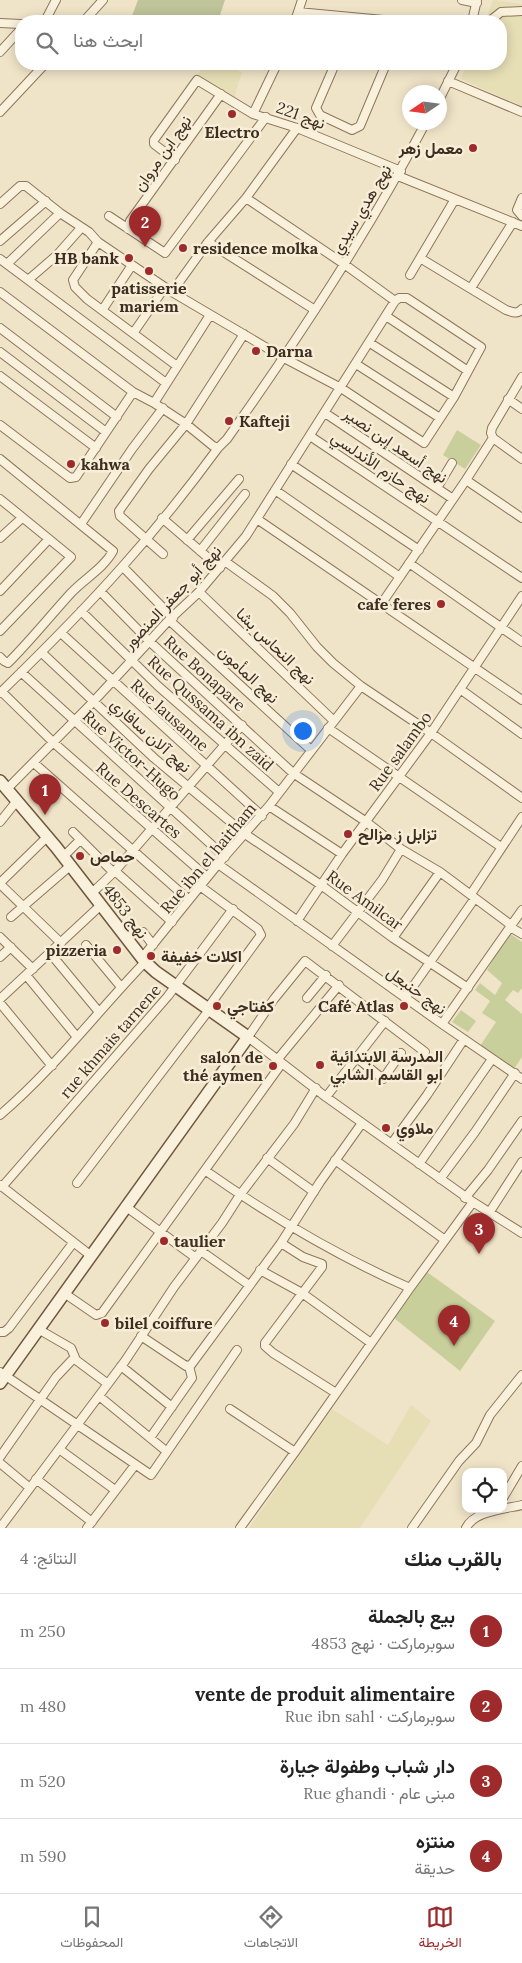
<!DOCTYPE html>
<html lang="ar">
<meta charset="utf-8">
<style>
:root{--surface:#fff;--page:#f2f2f2;--text:#222;--muted:#767676;--line:#e0e0e0;--accent:#9e2a2b}
body{margin:0;font-family:Lora,Vazirmatn,serif;background:var(--page);color:var(--text);direction:rtl}
.controls{position:absolute;right:15px;bottom:15px;display:grid;overflow:hidden;border-radius:10px;box-shadow:0 2px 12px #0003}
.controls button{width:45px;height:45px;display:grid;place-items:center;padding:0;border:0;border-bottom:1px solid var(--line);background:var(--surface);color:var(--text);font:25px sans-serif}
.compass{position:absolute;left:402px;top:85px;width:45px;height:45px;border-radius:50%;background:var(--surface);box-shadow:0 2px 12px #0003;rotate:257deg}
.you{position:absolute;left:302px;top:730px;width:18px;height:18px;margin:-12px;border:4px solid #fff;border-radius:50%;background:#1a73e8;box-shadow:0 0 0 8px #1a73e833}
.badge{display:grid;place-items:center;width:32px;height:32px;border-radius:50%;background:var(--accent);color:#fff;font-size:16px;font-weight:700}
.pin{position:absolute;translate:-50% -41px;filter:drop-shadow(0 1px 2px #0008)}
.pin::after{content:'';position:absolute;top:26px;width:18px;height:15px;background:inherit;clip-path:polygon(0 0,100% 0,50% 100%)}
.list{margin:0;padding:0;list-style:none}
h2{display:flex;justify-content:space-between;align-items:center;height:65px;margin:0;padding:0 20px;font-size:21px}
h2 small{font-size:16px;font-weight:400;color:var(--muted)}
.list li{display:grid;grid-template-columns:32px 1fr auto;gap:15px;align-items:center;box-sizing:border-box;height:75px;padding:0 20px;border-top:1px solid var(--line)}
.list b{display:block;font-size:19px;white-space:nowrap}
.list p{margin:0;font-size:16px;white-space:nowrap;color:var(--muted)}
.list em{font-size:16px;font-style:normal;color:var(--muted)}
.icon{flex:none;width:28px;height:28px;fill:none;stroke:currentColor;stroke-width:2;stroke-linecap:round;stroke-linejoin:round}
.map{position:relative;flex:none;width:522px;height:1528px;overflow:hidden;direction:ltr}
.search{position:absolute;background:var(--surface);box-shadow:0 2px 12px #0003;left:15px;right:15px;top:15px;height:55px;display:flex;align-items:center;gap:12px;box-sizing:border-box;padding:0 18px;border-radius:20px;color:var(--muted);font-size:19px}
.sheet{height:365px;background:var(--surface)}
nav{display:flex;justify-content:space-around;align-items:center;box-sizing:border-box;height:70px;border-top:1px solid var(--line);background:var(--surface);font-size:14px;color:var(--muted)}
nav a{display:grid;justify-items:center;gap:2px}
nav .on{color:var(--accent)}
.map>svg:first-child{display:block}
</style>
<div class="map">
<svg width="522" height="1528" viewBox="0 0 522 1528">
<rect width="100%" height="100%" fill="#f0e4c8"/>
<!-- farmland -->
<path fill="#e6deb5" d="M493 0 522 4V106L461 79 467 64H501V21H485Z
M202 64H220L242 72 233 102 198 76Z
M411 1405 431 1421 360 1528H249L332 1409 388 1445Z"/>
<!-- green -->
<path fill="#c9cf9b" d="M457 430 481 445 465 469 443 455Z
M509 933 522 942V988L518 993 513 990 505 1000 522 1014V1057L514 1069 480 1046 496 1022 482 1013 490 1001 475 990 480 983 495 995 502 983 487 970Z
M461 1010 476 1021 468 1032 452 1022Z
M427 1272 495 1321 460 1371 394 1318Z"/>
<!-- cemetery -->
<path fill="#bfc49a" d="M138 0H225L218 21H130Z"/>
<g fill="none" stroke-linecap="round" stroke-linejoin="round">
<defs>
<path id="street" d="M462 0 477 3
M298 12 394 21
M491 20 501 12 522 11
M45 21 56 0
M84 21 103 0
M295 21 302 0
M472 21 477 0
M0 23 21 24
M0 52 21 29
M335 64 316 108 320 115 352 130 360 126 386 64
M448 81 522 112
M440 98 457 64
M0 112 45 64
M253 114 277 64
M175 160 154 144V140L197 80 253 114 297 128 401 171
M398 176 522 226
M246 198 344 264 395 301
M522 198 517 210 522 216
M0 204 20 186H26L60 213 89 232 98 242 172 292 284 358 341 388 424 443 454 397 481 347 407 298H399L395 301
M109 216 165 253 266 117
M128 229 130 221 221 94
M0 241 46 201
M98 242 73 280 75 287 87 299 177 366
M208 242 315 310
M420 258 506 310C512 312 517 315 522 309
M0 259 166 383
M7 264 60 213
M410 275 455 199
M28 280 57 255 81 228
M471 288 513 222
M0 292 133 392 154 403
M172 292 208 242 246 198 297 128
M103 309 132 265
M210 315 154 403 186 424 213 446 218 448 227 439C299 337 368 233 426 122
M386 316 468 371
M0 328 117 417
M134 332 165 287
M370 343 454 397
M0 352 106 432
M356 364 440 418
M0 376 96 448
M522 377 492 428 491 433 493 438 522 459
M508 399 522 409
M325 413 453 499
M0 425 70 478 76 477 133 392
M310 436 522 578
M0 459 113 551C104 568 84 579 71 593 50 616 31 640 8 663L4 661 0 657
M291 464 419 550
M466 480 522 518
M437 488 452 463
M275 490 400 577
M0 499 71 557 0 631
M162 518 220 568
M257 519 522 700
M81 524 132 449 163 408
M0 538 22 518
M187 540 239 479
M200 551 245 494
M163 554 120 516 119 511 149 469 186 424 244 334
M409 563 522 642
M123 567 173 618
M0 591 49 539
M100 591 149 641 293 773 365 821 401 849 440 872 511 925
M199 592 334 721
M382 603 466 480 493 438
M81 611 158 686 279 792
M169 620 311 750
M61 633 262 816
M42 653 154 758 245 834 321 885 393 938 468 988
M21 672 225 857
M361 686 431 733 522 798
M460 689 522 734
M2 692 54 743 207 877
M0 693C42 652 83 611 122 567 156 529 188 489 218 448
M328 728 501 847
M34 763 189 900
M6 790 93 702 169 620 199 592 246 536 395 301
M269 806 342 854
M0 822 16 802
M73 832 114 873
M63 857 80 840
M218 864 442 1024 522 1079
M115 871 172 922
M0 883 47 837
M0 884 61 943
M200 886 258 929 261 935 207 1009
M92 893 115 871 242 725
M471 894 522 817
M11 917 70 866
M297 921 342 854 431 733 522 596
M510 927 522 934
M143 932 153 945
M0 937 33 969
M393 938 440 872
M86 945 121 987
M332 946 382 880 401 849
M50 953 99 1012
M0 957 11 947
M142 958 218 864 269 806 361 686 333 663 317 647 290 613 273 596 226 562
M26 975 77 1037
M307 998 326 975
M405 998 475 898
M0 999 101 905
M0 1003 52 1066
M442 1024 522 910
M357 1058 383 1079 401 1053
M277 1060 339 985
M326 1097 385 1021
M0 1115C54 1069 96 1013 145 962
M392 1143 427 1095 464 1039
M267 1158 314 1192
M335 1160 445 1240
M419 1164 492 1059
M206 1171C270 1216 337 1256 410 1288
M440 1179 475 1132 515 1073
M77 1183 209 1010
M0 1185 90 1255
M2 1187 168 996 233 909
M465 1198 488 1170 522 1121
M473 1202 522 1233
M125 1206 196 1258
M489 1213 522 1162
M281 1243 303 1257 322 1264V1267L265 1343V1346L273 1353 336 1393
M201 1251 249 1285
M260 1270 302 1293 371 1343
M64 1293 96 1315 102 1313 282 1063
M38 1329 71 1348 76 1360
M0 1332H4L9 1328 73 1243
M141 1336 186 1366 191 1365 281 1243 320 1182 362 1123
M121 1366 172 1407
M0 1372 151 1475 237 1350
M99 1396 166 1451
M230 1409 295 1452
M150 1438 192 1378 189 1366
M59 1449 115 1490
M0 1457 56 1377 72 1360H76L108 1384
M0 1463 30 1488
M36 1479 92 1522
M503 1498 522 1466
M0 1528 125 1361 174 1287 222 1223 240 1195 294 1124 316 1088
M87 1528 135 1465
M240 1528 295 1452 410 1288 473 1202 326 1097 248 1037 274 999 305 961 425 1052
M412 1528 459 1461 476 1443 490 1415 522 1375
M466 1528C474 1511 505 1509 522 1505"/>
<path id="secondary" d="M0 781 56 847 145 962 156 972 248 1037 0 1383"/>
</defs>
<!-- street casing -->
<use href="#street" stroke="#8d765c" stroke-width="10"/>
<!-- secondary casing -->
<use href="#secondary" stroke="#6f573f" stroke-width="14"/>
<!-- street -->
<use href="#street" stroke="#faf1dc" stroke-width="8"/>
<!-- secondary -->
<use href="#secondary" stroke="#faf1dc" stroke-width="11"/>
</g>
<!-- markers -->
<g fill="#9e2a2b" stroke="#f7eed8" stroke-width="2">
<circle cx="232" cy="114" r="5"/>
<circle cx="473" cy="148" r="5"/>
<circle cx="183" cy="248" r="5"/>
<circle cx="129" cy="258" r="5"/>
<circle cx="149" cy="271" r="5"/>
<circle cx="256" cy="351" r="5"/>
<circle cx="229" cy="421" r="5"/>
<circle cx="71" cy="464" r="5"/>
<circle cx="441" cy="604" r="5"/>
<circle cx="348" cy="834" r="5"/>
<circle cx="80" cy="856" r="5"/>
<circle cx="117" cy="950" r="5"/>
<circle cx="151" cy="956" r="5"/>
<circle cx="217" cy="1006" r="5"/>
<circle cx="404" cy="1006" r="5"/>
<circle cx="320" cy="1065" r="5"/>
<circle cx="273" cy="1066" r="5"/>
<circle cx="386" cy="1128" r="5"/>
<circle cx="164" cy="1241" r="5"/>
<circle cx="105" cy="1323" r="5"/>
</g>
<g text-anchor="middle" dominant-baseline="central" stroke-width="5" stroke-linejoin="round" paint-order="stroke">
<!-- street labels -->
<g font-size="16" fill="#3d2e20" stroke="#f7eed8">
<text transform="translate(301 115) rotate(20)">نهج 221</text>
<text transform="translate(162 153) rotate(-55)">نهج ابن مروان</text>
<text transform="translate(361 209) rotate(-59)">نهج هدي سيدي</text>
<text transform="translate(396 445) rotate(34)">نهج أسعد إبن نصير</text>
<text transform="translate(381 467) rotate(34)">نهج حازم الأندلسي</text>
<text transform="translate(172 597) rotate(-47)">نهج أبو جعفر المنصور</text>
<text transform="translate(276 646) rotate(44)">نهج النحاس بشا</text>
<text transform="translate(205 673) rotate(42)">Rue Bonapare</text>
<text transform="translate(249 674) rotate(43)">نهج المأمون</text>
<text transform="translate(211 713) rotate(42)">Rue Qussama ibn zaid</text>
<text transform="translate(170 715) rotate(42)">Rue lausanne</text>
<text transform="translate(151 735) rotate(42)">نهج آلان سافاري</text>
<text transform="translate(400 751) rotate(-54)">Rue salambo</text>
<text transform="translate(132 755) rotate(42)">Rue Victor-Hugo</text>
<text transform="translate(139 800) rotate(41)">Rue Descartes</text>
<text transform="translate(208 858) rotate(-50)">Rue ibn el haitham</text>
<text transform="translate(365 900) rotate(36)">Rue Amilcar</text>
<text transform="translate(126 911) rotate(53)">نهج 4853</text>
<text transform="translate(417 990) rotate(36)">نهج حنبعل</text>
<text transform="translate(110 1041) rotate(-49)">rue khmais tarnene</text>
</g>
<!-- poi labels -->
<g font-size="16" font-weight="bold" fill="#3d2e20" stroke="#f7eed8" text-anchor="start">
<text x="232" y="132" text-anchor="middle">Electro</text>
<text x="463" y="148" text-anchor="end">معمل زهر</text>
<text x="193" y="248">residence molka</text>
<text x="119" y="258" text-anchor="end">HB bank</text>
<text x="149" y="288" text-anchor="middle">patisserie<tspan x="149" dy="18">mariem</tspan></text>
<text x="266" y="351">Darna</text>
<text x="239" y="421">Kafteji</text>
<text x="81" y="464">kahwa</text>
<text x="431" y="604" text-anchor="end">cafe feres</text>
<text x="358" y="834">تزابل ز مزالح</text>
<text x="90" y="856">حماص</text>
<text x="107" y="950" text-anchor="end">pizzeria</text>
<text x="161" y="956">اكلات خفيفة</text>
<text x="227" y="1006">كفتاجي</text>
<text x="394" y="1006" text-anchor="end">Café Atlas</text>
<text x="330" y="1056">المدرسة الابتدائية<tspan x="330" dy="18">ابو القاسم الشابي</tspan></text>
<text x="263" y="1057" text-anchor="end">salon de<tspan x="263" dy="18">thé aymen</tspan></text>
<text x="396" y="1128">ملاوي</text>
<text x="174" y="1241">taulier</text>
<text x="115" y="1323">bilel coiffure</text>
</g>
</g>
</svg>
<div class="controls">
<button><svg class="icon" aria-label="locate" viewBox="0 0 24 24"><circle cx="12" cy="12" r="6"/><path d="M12 2v4M12 18v4M2 12h4M18 12h4"/></svg></button>
</div>
<svg class="compass" viewBox="-18 -18 36 36"><path d="M0-13l5 13h-10z" fill="#e53935"/><path d="M0 13l5-13h-10z" fill="#767676"/></svg>
<div class="you"></div>
<div class="pin badge" style="left:45px;top:815px">1</div>
<div class="pin badge" style="left:145px;top:247px">2</div>
<div class="pin badge" style="left:479px;top:1254px">3</div>
<div class="pin badge" style="left:454px;top:1346px">4</div>
<div class="search"><svg class="icon" aria-label="search" viewBox="0 0 24 24"><circle cx="10" cy="10" r="6"/><path d="M15 15l6 6"/></svg>ابحث هنا</div>
</div>
<section class="sheet">
<h2>بالقرب منك<small>النتائج: 4</small></h2>
<ul class="list">
<li><span class="badge">1</span><div><b>بيع بالجملة</b><p>سوبرماركت · نهج 4853</p></div><em>250 m</em></li>
<li><span class="badge">2</span><div><b>vente de produit alimentaire</b><p>سوبرماركت · Rue ibn sahl</p></div><em>480 m</em></li>
<li><span class="badge">3</span><div><b>دار شباب وطفولة جيارة</b><p>مبنى عام · Rue ghandi</p></div><em>520 m</em></li>
<li><span class="badge">4</span><div><b>منتزه</b><p>حديقة</p></div><em>590 m</em></li>
</ul>
</section>
<nav>
<a class="on"><svg class="icon" aria-label="map" viewBox="0 0 24 24"><path d="M3 6l6-2 6 2 6-2v14l-6 2-6-2-6 2zM9 4v14M15 6v14"/></svg>الخريطة</a>
<a><svg class="icon" aria-label="directions" viewBox="0 0 24 24"><path d="M12 3l9 9-9 9-9-9zM9 14v-3h6M13 9l2 2-2 2"/></svg>الاتجاهات</a>
<a><svg class="icon" aria-label="saved" viewBox="0 0 24 24"><path d="M7 4h10v16l-5-4-5 4z"/></svg>المحفوظات</a>
</nav>
